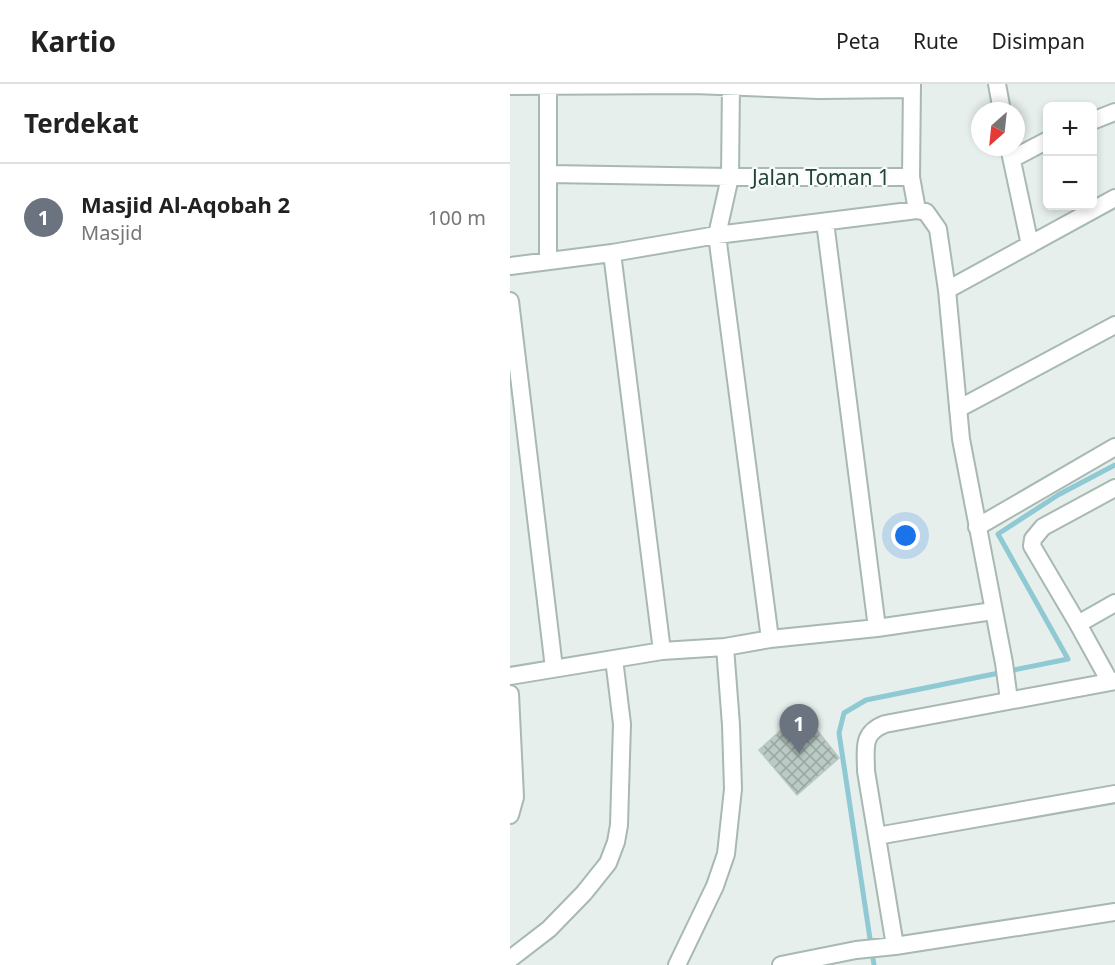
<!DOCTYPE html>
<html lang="id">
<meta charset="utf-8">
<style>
:root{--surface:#fff;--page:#f6f6f6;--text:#222;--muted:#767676;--line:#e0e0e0;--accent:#804e3d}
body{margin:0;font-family:"Noto Sans",sans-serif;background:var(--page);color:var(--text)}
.controls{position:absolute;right:18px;top:18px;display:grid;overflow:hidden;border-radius:9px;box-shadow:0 3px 9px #0003}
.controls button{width:54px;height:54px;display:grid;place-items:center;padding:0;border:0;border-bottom:2px solid var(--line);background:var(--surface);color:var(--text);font:30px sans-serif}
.compass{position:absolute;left:461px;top:18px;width:54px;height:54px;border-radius:50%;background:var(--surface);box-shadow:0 3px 9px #0003;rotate:207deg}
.you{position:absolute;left:396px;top:452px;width:21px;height:21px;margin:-15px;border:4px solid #fff;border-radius:50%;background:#1a73e8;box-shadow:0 0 0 9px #1a73e833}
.badge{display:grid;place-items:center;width:39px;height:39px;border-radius:50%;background:var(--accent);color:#fff;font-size:20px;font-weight:700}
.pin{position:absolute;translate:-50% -50px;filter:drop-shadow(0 2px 3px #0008)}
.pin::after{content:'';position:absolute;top:32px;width:21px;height:18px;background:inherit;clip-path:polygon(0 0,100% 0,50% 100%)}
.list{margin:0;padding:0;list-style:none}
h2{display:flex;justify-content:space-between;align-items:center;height:78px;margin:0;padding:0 24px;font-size:26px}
h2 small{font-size:20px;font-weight:400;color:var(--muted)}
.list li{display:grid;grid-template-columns:39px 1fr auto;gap:18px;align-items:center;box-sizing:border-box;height:108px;padding:0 24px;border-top:2px solid var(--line)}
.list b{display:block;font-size:22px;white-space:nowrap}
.list p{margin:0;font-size:20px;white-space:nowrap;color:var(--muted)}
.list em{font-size:20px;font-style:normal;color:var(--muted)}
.map{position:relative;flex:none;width:605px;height:881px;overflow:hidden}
header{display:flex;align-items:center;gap:36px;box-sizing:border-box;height:84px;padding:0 30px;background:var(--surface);border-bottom:2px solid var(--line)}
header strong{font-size:28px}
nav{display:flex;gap:33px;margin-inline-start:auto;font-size:21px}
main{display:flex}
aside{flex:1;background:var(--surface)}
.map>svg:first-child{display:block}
</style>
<header>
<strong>Kartio</strong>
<nav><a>Peta</a><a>Rute</a><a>Disimpan</a></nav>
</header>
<main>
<aside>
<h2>Terdekat<small></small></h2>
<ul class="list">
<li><span class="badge" style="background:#6b7280">1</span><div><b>Masjid Al-Aqobah 2</b><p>Masjid</p></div><em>100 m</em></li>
</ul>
</aside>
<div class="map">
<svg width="605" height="881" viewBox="0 0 605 881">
<defs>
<pattern id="building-cross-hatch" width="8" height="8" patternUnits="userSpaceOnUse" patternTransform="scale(1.5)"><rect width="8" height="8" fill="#bbcac4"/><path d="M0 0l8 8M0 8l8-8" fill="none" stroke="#98a6a0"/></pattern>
</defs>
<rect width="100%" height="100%" fill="#e6efeb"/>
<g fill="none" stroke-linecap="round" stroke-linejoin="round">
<!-- stream -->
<path stroke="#8ec9d4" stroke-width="5" d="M364 881 329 649 334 629 356 616 558 575 488 450 548 411 605 381"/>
</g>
<!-- building -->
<path fill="url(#building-cross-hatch)" stroke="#b8c9c2" stroke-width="1.5" d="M292 627 329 674 287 711 249 666Z"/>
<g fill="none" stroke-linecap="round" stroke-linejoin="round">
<defs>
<path id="minor" d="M221 0 220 93 207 151 260 555
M402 0 401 93 407 126
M487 0 492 27
M0 2 184 1 309 6 402 5
M582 37 605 28
M499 63 520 161
M502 75 538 56
M39 90 220 93H401
M315 138 367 544
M102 169 152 567
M38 177V2
M0 182 102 169 207 151 407 126 416 128 428 145 437 206 451 355 494 579 499 616
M437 206 605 114
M0 217 44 584
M448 325 605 241
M467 443 605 363
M568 540 605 519
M0 592 152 567 215 563 260 555 367 544 483 527
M600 598 568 540 522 462 523 455 533 443 605 404
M0 610 5 713 0 731
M367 752 605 710
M385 862 356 687C356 665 351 649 375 640L605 597
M0 875 39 845 74 809 98 779 106 758 109 741 112 640 104 575
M167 881 205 802 216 770 223 705 221 641 215 563
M271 881 346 866 385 862 605 828"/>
</defs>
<!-- minor casing -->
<use href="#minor" stroke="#a8b8b2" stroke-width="20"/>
<!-- minor -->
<use href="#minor" stroke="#fff" stroke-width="16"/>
</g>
<g text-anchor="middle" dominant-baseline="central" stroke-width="4.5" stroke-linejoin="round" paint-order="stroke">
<!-- street labels -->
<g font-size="21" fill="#24423a" stroke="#f7fbf9">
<text x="311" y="93">Jalan Toman 1</text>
</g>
</g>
</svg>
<div class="controls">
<button>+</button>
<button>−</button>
</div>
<svg class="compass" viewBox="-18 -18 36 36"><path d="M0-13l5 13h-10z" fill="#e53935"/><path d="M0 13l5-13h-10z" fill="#767676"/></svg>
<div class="you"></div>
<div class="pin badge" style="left:289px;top:670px;background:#6b7280">1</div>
</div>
</main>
